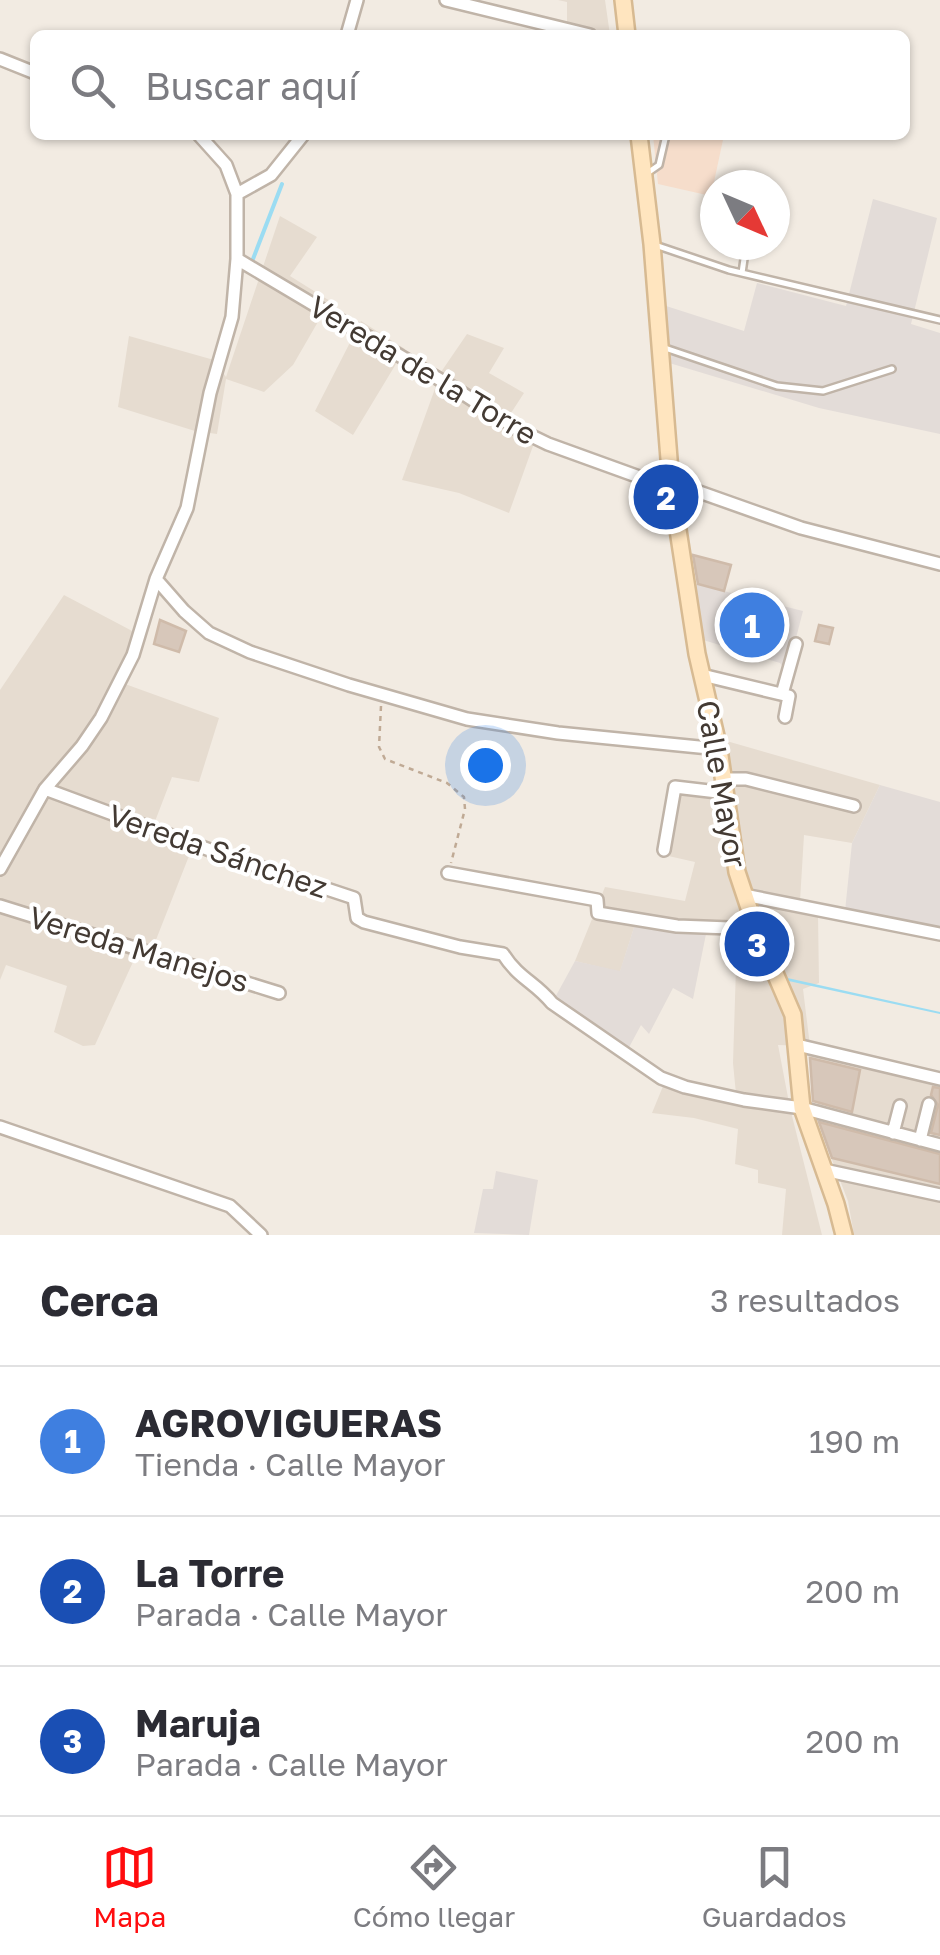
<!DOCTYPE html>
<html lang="es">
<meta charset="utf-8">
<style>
:root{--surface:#fff;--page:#f2f2f3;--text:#2b2b33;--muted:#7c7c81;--line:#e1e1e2;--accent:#ff0c0e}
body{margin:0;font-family:"Golos Text",sans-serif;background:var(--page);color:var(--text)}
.compass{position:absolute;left:700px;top:170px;width:90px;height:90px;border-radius:50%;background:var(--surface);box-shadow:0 2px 8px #0004;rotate:134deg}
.you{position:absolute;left:485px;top:765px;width:35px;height:35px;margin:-25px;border:8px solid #fff;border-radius:50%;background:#1a73e8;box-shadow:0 0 0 15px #1a73e833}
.badge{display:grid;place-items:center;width:65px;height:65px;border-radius:50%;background:var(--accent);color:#fff;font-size:32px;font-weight:700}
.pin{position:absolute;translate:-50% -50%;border:5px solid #fff;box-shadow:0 2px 10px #0006}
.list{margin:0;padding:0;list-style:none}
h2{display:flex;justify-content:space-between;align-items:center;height:130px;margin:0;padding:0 40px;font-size:42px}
h2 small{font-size:32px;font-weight:400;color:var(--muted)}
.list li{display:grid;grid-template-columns:65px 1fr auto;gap:30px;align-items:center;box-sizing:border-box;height:150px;padding:0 40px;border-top:2px solid var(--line)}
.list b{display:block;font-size:38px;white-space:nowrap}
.list p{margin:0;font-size:32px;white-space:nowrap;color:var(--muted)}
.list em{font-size:32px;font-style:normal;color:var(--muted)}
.icon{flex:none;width:55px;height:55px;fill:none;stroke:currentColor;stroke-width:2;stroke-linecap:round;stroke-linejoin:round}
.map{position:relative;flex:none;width:940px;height:1235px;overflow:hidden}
.search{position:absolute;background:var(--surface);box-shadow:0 2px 8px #0004;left:30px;right:30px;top:30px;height:110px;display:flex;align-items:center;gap:25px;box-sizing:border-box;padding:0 35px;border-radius:15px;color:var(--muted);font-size:38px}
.sheet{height:580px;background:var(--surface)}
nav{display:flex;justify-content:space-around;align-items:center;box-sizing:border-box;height:140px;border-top:2px solid var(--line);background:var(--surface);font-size:28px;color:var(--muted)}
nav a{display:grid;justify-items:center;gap:5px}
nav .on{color:var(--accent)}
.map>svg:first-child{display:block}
</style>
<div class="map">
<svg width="940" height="1235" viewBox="0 0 940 1235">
<rect width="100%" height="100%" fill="#f2ebe2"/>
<!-- residential -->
<path fill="#e6dcd0" d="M558 0H605L610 35H567V2Z
M280 216 317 237 290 276 330 301 293 365 264 392 226 379 217 434 195 431 118 407 129 336 214 360 226 377Z
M361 321 405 349 353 435 315 411Z
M467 334 504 348 489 373 524 393 511 413 533 446 509 513 459 493 402 480 441 372Z
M64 595 136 633 114 680 219 718 199 782 172 777 149 837 189 856 150 955 138 951 95 1045 83 1046 54 1032 67 986 6 965 0 980V690Z
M723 740 880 785 852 843 804 835 800 901 818 915 819 983 803 989 810 1046 940 1079V1235H854L848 1201 822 1134 809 1046 778 1045 790 1108 822 1235H782L786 1189 758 1183V1170L735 1164 738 1129 694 1118 652 1113 668 1074 736 1094 733 1063 736 967 753 960 739 925 637 918 620 972 575 961 605 887 685 901 695 862 664 855 680 792 711 798 737 813Z"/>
<!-- commercial -->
<path fill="#f6ddcb" d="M653 135H724L711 196 658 184Z"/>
<!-- industrial -->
<path fill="#e3dcd8" d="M873 199 937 218 911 324 940 333V434L819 408 666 362 663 305 744 331 757 283 846 306Z
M692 583 803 611 787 673 780 663 703 640Z
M880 785 940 802V941L844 921 852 843Z
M637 918 708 924 693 999 673 988 649 1034 641 1025 626 1053 552 1003 575 961 620 971Z
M496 1171 538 1180 529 1235 474 1233 483 1189H493Z"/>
<!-- water -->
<path fill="#9bdcf2" d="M783 977 940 1012V1014L784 980Z"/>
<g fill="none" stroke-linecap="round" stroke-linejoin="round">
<!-- stream -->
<path stroke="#9bdcf2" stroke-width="4" d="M253 259 282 184"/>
</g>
<!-- building -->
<path fill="#d7c7ba" stroke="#cfbbaa" stroke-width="2.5" d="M693 555 731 565 724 591 698 584Z
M160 620 186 631 179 652 154 644Z
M819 625 833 628 829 644 815 641Z
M810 1058 860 1070 852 1112 813 1101Z
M933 1087 940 1088V1135L931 1133 938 1105 931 1095Z
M819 1122 940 1154V1184L832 1158Z"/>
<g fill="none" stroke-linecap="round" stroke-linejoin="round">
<defs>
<path id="service" d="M646 174 659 165 666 135
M658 246 729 270 940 320
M742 273 746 245
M665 348 777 386 823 391 892 369"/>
<path id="minor" d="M446 0 590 35
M347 35 357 0
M0 59 35 73
M237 194 271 175 303 135
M237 259 459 391 517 429 548 444 653 482 688 488 801 528 940 564
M156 579 184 611 209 633 250 652 349 685 467 719 558 733 719 749
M702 675 789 696 785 717
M782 694 796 644
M724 779H746L854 806
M45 789 218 853 354 898 357 918 364 922 460 947 503 954C519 979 535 982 552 1003L661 1078 685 1087 744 1100 802 1108 940 1145
M664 850 675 787 726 793
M0 869 45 789 82 746 101 718 133 655 156 579 187 508 210 393 232 317 237 259V194L226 165 199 135
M448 873 597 900 598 913 677 926 756 929
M744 895 940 934
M0 906 279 993
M797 1045 940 1079
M0 1127 230 1206 261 1235
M893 1133 900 1106
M920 1140 929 1104
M824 1170 940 1195"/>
<path id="secondary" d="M623 0 627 35
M639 135 652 244 671 484 697 654 719 749 737 872 756 929 793 1015 802 1108 836 1204 844 1235"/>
</defs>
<!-- service casing -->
<use href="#service" stroke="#c0b4a8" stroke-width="10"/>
<!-- minor casing -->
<use href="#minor" stroke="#c0b4a8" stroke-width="16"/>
<!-- secondary casing -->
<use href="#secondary" stroke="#d7ba92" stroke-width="20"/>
<!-- path -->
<path stroke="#c0aa95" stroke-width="2.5" stroke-dasharray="5 5" stroke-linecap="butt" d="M381 706 379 747 385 759 447 783 464 797 465 809 451 863"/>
<!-- service -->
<use href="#service" stroke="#fff" stroke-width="5"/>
<!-- minor -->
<use href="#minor" stroke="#fff" stroke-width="11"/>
<!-- secondary -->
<use href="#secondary" stroke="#ffe5bf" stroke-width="15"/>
</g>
<g text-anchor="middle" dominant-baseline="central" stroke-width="8" stroke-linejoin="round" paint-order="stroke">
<!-- street labels -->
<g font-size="30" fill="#433a33" stroke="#fff">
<text transform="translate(423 370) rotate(31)">Vereda de la Torre</text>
<text transform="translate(722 784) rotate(80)">Calle Mayor</text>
<text transform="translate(218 851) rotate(19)">Vereda Sánchez</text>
<text transform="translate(139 949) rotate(17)">Vereda Manejos</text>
</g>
</g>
</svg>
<svg class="compass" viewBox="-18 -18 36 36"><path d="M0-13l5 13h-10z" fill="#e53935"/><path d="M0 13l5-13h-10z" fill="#7c7c81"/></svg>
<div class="you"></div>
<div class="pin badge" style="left:752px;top:625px;background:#3f7fe0">1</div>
<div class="pin badge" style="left:666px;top:497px;background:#1a4fb4">2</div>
<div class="pin badge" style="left:757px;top:944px;background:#1a4fb4">3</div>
<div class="search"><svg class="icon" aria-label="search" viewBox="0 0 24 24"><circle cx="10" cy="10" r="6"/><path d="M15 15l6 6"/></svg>Buscar aquí</div>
</div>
<section class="sheet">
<h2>Cerca<small>3 resultados</small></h2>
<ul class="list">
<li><span class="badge" style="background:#3f7fe0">1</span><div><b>AGROVIGUERAS</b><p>Tienda · Calle Mayor</p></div><em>190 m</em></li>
<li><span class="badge" style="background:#1a4fb4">2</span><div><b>La Torre</b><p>Parada · Calle Mayor</p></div><em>200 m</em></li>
<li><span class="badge" style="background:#1a4fb4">3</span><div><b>Maruja</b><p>Parada · Calle Mayor</p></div><em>200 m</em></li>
</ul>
</section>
<nav>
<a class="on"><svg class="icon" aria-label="map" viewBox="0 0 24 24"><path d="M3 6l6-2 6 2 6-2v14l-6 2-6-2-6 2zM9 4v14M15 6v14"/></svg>Mapa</a>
<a><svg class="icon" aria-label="directions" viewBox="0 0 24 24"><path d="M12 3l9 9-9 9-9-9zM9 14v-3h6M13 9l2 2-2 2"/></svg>Cómo llegar</a>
<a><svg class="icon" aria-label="saved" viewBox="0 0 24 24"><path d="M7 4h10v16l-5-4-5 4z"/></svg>Guardados</a>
</nav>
